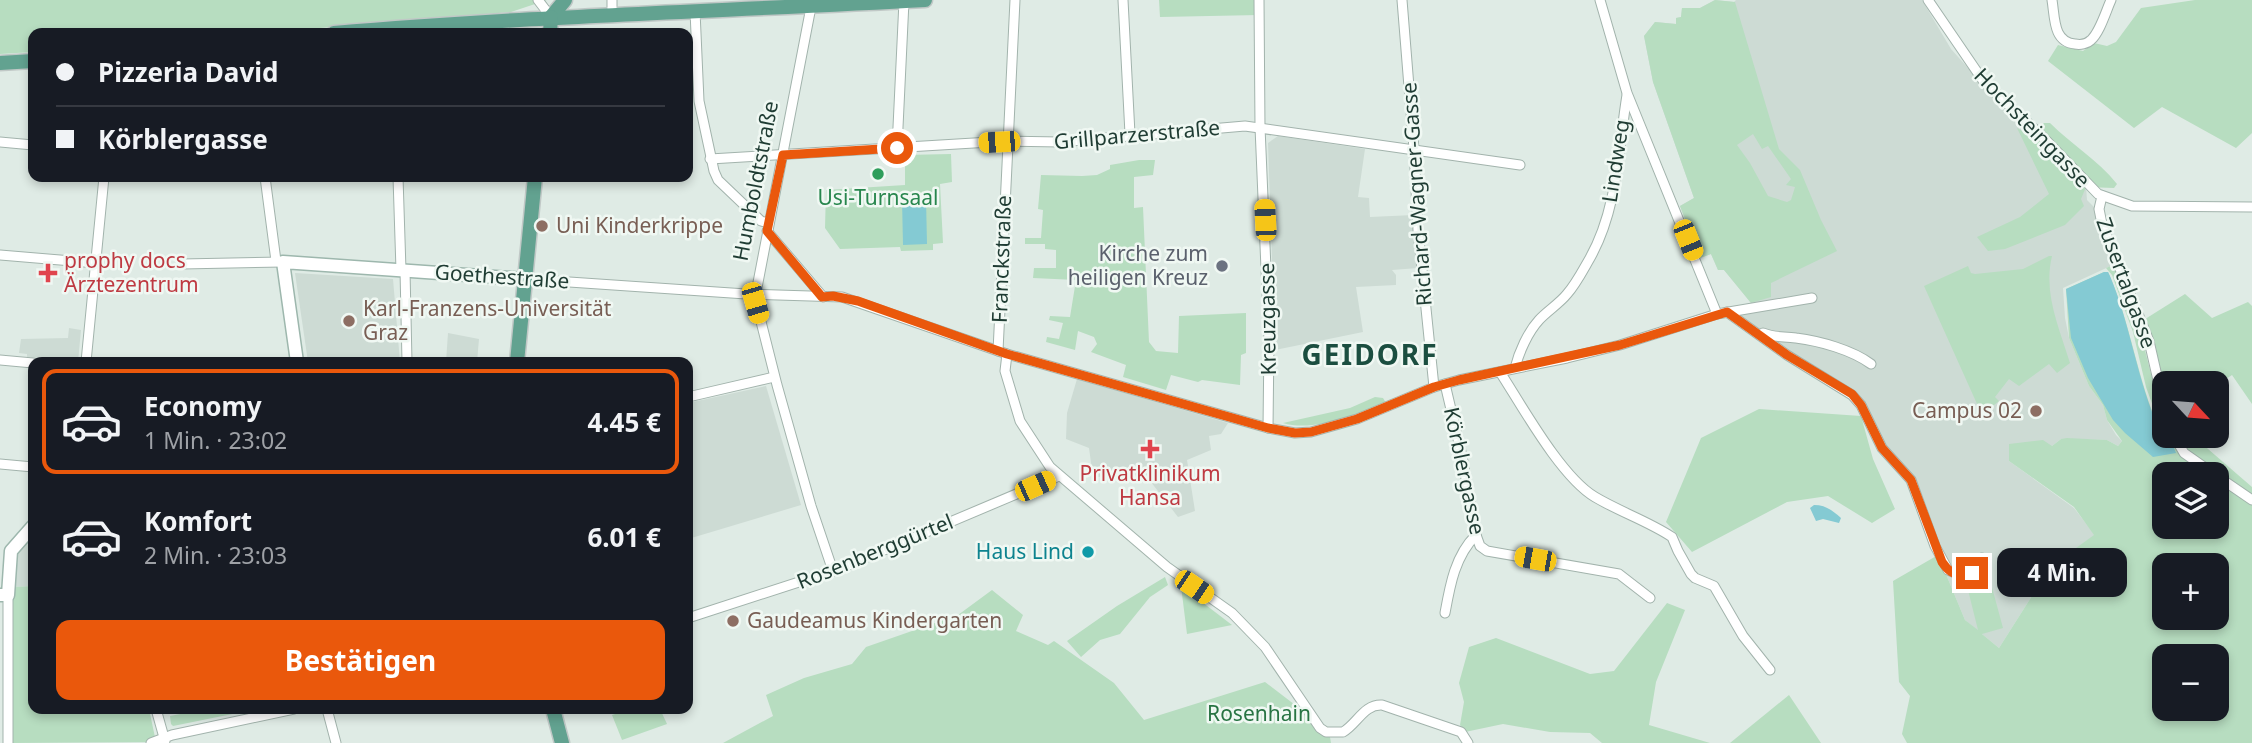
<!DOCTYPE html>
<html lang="de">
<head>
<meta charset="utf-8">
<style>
  body { margin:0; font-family:"Noto Sans",sans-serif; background:#242831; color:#f1f3f6; height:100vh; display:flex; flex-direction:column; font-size:26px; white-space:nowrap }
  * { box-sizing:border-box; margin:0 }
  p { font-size:23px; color:#9ea1a6 }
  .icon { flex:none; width:38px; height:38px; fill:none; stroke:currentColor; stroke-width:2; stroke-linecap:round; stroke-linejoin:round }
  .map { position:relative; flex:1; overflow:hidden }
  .details { position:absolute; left:28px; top:357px; width:665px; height:357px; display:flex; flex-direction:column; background:#171b24; border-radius:14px; box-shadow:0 4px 10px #0003 }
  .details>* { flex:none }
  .top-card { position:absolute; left:28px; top:28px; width:665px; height:154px; border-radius:14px; box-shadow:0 4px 10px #0003; display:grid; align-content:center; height:154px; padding:0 28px; background:#171b24 }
  .needle { width:46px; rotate:116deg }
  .buttons { position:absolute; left:2152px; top:371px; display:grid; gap:14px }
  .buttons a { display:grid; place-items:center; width:77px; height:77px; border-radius:14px; background:#171b24; box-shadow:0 4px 10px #0003; font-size:35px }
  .end { position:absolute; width:32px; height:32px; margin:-16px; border:9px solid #ea580c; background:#fff; box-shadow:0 0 0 4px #fff }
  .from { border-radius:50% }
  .bubble { position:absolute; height:49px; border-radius:14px; background:#171b24; box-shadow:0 4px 10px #0003; font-size:23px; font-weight:700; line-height:49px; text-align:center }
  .car { position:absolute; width:21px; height:42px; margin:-21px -10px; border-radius:9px; box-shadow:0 0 5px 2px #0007; background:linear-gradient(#f5c518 24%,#345 0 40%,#f5c518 0 76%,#345 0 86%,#f5c518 0) }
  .top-card b { display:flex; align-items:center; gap:24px; height:66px; font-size:26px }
  .top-card b+b { border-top:2px solid #363941 }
  .top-card i { width:18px; height:18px; background:#f1f3f6 }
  ul { padding:12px 0 0; list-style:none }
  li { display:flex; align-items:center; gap:21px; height:105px; margin:0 14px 10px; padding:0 14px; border:4px solid transparent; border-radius:14px }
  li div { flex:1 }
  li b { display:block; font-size:26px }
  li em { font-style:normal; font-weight:700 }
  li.current { border-color:#ea580c }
  li>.icon { width:63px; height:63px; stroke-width:1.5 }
  .button { display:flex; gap:14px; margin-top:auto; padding:14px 28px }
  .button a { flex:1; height:80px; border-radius:14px; background:#ea580c; color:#fff; font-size:28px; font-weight:700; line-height:80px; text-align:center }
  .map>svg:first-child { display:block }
  .built { fill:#cddbd4 }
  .green { fill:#b7ddc0; fill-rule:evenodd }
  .water { fill:#84cad3 }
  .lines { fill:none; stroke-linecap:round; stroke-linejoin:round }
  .street-casing { stroke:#a2b3ac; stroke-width:11 }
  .secondary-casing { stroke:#9db7ad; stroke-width:15 }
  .primary-casing { stroke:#c0c8c6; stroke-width:17 }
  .street { stroke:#fff; stroke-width:9 }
  .secondary { stroke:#fff; stroke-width:12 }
  .primary { stroke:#62a290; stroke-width:14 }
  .route { stroke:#ea580c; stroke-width:9 }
  .leisure-dot { fill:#2e9e5b; stroke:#f0f8f3; stroke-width:2.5 }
  .education-dot { fill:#8d6e63; stroke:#f0f8f3; stroke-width:2.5 }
  .worship-dot { fill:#6b7280; stroke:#f0f8f3; stroke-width:2.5 }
  .health-dot { fill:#e0444e; stroke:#f0f8f3; stroke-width:2.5 }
  .culture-dot { fill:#0f9aa8; stroke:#f0f8f3; stroke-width:2.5 }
  .labels { text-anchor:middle; stroke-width:5; stroke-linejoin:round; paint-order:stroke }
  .street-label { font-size:21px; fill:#1f3c33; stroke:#f0f8f3 }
  .leisure-label { font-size:21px; fill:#27864d; stroke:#f0f8f3 }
  .education-label { font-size:21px; fill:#785e54; stroke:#f0f8f3; text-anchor:start }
  .worship-label { font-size:21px; fill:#5b616d; stroke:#f0f8f3; text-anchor:end }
  .health-label { font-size:21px; fill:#be3a42; stroke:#f0f8f3; text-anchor:start }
  .culture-label { font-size:21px; fill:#0d838f; stroke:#f0f8f3; text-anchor:end }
  .park-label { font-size:21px; fill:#287443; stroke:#f0f8f3 }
  .district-label { font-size:28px; font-weight:bold; letter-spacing:2px; fill:#1b4e40; stroke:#f0f8f3 }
</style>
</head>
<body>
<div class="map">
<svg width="2252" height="743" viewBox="0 0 2252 743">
  <rect width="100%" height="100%" fill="#dfebe5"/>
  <g class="built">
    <path d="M1715,0L1734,2L1736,0H1922L1951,49L1993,96L2086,186L2087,200L2096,209L2115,264L2063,288L2065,318L2069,338L2089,386L2103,405L2107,420L2116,435L2122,441L2118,446L2107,440L2061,439L2052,446L2009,461L2074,508L2095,535L2051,566L1999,648L1965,620L1938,555L1911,480L1882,448L1861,405L1727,312L1741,309L1751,303L1724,270H1718L1711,254L1700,258L1680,206L1694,198L1653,82L1644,36L1655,22L1676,24V18L1681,17L1682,8H1700Z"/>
    <path d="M1278,136L1365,149L1358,197L1369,198L1370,217L1414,215L1418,268L1392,270L1396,275V285L1356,287L1363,332L1275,350L1268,143Z"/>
    <path d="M295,273L393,279L400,362H308Z"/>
    <path d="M69,328L81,330L78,362L27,357V354L19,353L21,339L68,338Z"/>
    <path d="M448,333L479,339L477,362H446Z"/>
    <path d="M1077,379L1228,423L1221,434L1209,436L1211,450L1187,460L1195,511L1178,517L1144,473L1132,476L1093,477L1089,448L1066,439L1067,413Z"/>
    <path d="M766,386L801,505L688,539V403Z"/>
    <path d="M33,533V586L14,587L17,553Z"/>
  </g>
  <g class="green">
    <path d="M0,0H547L511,12L261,33H33V52L0,54Z"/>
    <path d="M1159,0H1259V15L1160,17Z"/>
    <path d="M1715,0L1735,2L1779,149L1800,170L1821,220L1837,251L1771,283V297L1751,303L1724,270H1718L1711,254L1700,258L1680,206L1694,198L1653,82L1644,36L1655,22L1676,24V18L1681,17L1682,8H1700ZM1753,134L1762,149L1768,146L1791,179L1786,185L1795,187L1791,200L1787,202L1768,196L1750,163L1737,145Z"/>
    <path d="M2195,0H2252V133L2236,148L2162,107L2134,128L2048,61L2058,45L2083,51L2094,43L2107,46L2116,42L2141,8Z"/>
    <path d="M2044,123H2050C2071,144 2098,160 2117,184L2114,188L2086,187L2081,199L2084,206L2065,225L2005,249L1988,251L1977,237L2020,217L2049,194L2017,128L2028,134H2034Z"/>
    <path d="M951,154L952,182L940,184L943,243L933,244V250L901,251L900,247L840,249L825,228L826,190L905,185V155Z"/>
    <path d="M1139,160H1155L1153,175L1134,177V208L1143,207L1149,342L1156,351L1178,353L1179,316L1246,313V353L1241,355L1240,385L1202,380L1198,382L1171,375L1166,390L1123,377L1126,365L1091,352L1097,344L1094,337L1078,331L1075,350L1046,342L1047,337L1059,339L1063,323L1049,320L1050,316L1070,317L1076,280L1033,278L1034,268H1056V250L1045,249V244H1025V238H1041L1043,210L1038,209L1041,175L1082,176L1097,175L1110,169V165Z"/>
    <path d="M2049,256H2052C2043,293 2059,327 2070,363L2057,373L2049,364L2019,386L2009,379L1995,397L1999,401L1982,415L1924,286L1968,266L1971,273L1975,274L2023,269Z"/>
    <path d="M2115,264L2138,323L2163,421L2159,423L2146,387L2133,332L2112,275L2106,268Z"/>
    <path d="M2104,272H2108C2131,323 2137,380 2160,430L2165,432V436H2169L2172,444L2176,441L2174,436H2193L2252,487V743H1907L1902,734L1910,696L1899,682L1893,581L1938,555L1965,620L1978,630L1967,586L1990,580L2003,628L1982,634L1999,648L2051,566L2094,535L2074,507L2009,461V444L2043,440L2052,446L2061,439L2067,438L2107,440L2118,446L2122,441L2107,420L2103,405L2089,386L2069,338L2066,289ZM2165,474H2217V527H2165ZM2165,565H2217V618H2165ZM2165,656H2217V709H2165Z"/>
    <path d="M2185,294L2212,318L2248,302L2252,306V404L2232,375L2217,385L2165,383V411L2142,321Z"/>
    <path d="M1375,397L1383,398L1386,403C1358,415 1313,432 1283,423L1350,408Z"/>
    <path d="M1759,409L1861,416L1873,459L1895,509L1872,523L1828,496L1787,502L1692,552L1666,522L1701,438Z"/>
    <path d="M1165,577L1168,585L1150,597L1120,634L1100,640L1081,657L1067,641L1117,606Z"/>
    <path d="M33,586V709H149L156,742L13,743L10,654L11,609L14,587Z"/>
    <path d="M1181,586L1232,625L1187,634Z"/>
    <path d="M992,590L1023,615L1016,631L1048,645L1054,641L1114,683L1144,720L1265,682L1329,731L1331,743H723L773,716L766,695L804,678L852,664L866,647L958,615Z"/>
    <path d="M1667,603L1685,610L1656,682L1649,725L1710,743H1602L1590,733L1550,732L1503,724L1465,732L1460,725L1464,702L1459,683L1469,647L1496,638L1590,674L1614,671Z"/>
    <path d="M1789,695L1821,743H1730Z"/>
    <path d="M206,709H257L173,726L171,724L170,716Z"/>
    <path d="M631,709H660L667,724L622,740L612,715Z"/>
  </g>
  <g class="water">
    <path d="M902,199H926L927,244L903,245Z"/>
    <path d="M2104,272H2108L2110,276C2131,326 2137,381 2160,431L2165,432V436H2169L2176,453L2153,457L2125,433L2113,420L2088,378L2071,338L2066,289Z"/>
    <path d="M1814,505C1826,505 1833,511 1841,518L1839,523L1823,519L1816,521L1810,508Z"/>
  </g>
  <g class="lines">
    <g class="street-casing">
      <g id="street">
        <path d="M538,0L551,17"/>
        <path d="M612,0V15"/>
        <path d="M1123,0L1130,134"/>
        <path d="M1259,0L1260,127L1269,340L1268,428"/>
        <path d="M1402,0L1414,149L1418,230L1434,387"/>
        <path d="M1600,0L1627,93L1717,314"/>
        <path d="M1928,0L1984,82L2041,135L2098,194L2132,206L2252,207"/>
        <path d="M2052,0C2055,18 2053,42 2075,44C2080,45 2087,44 2091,40C2100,32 2106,11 2111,0"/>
        <path d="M806,4L811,7L755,298L777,385L811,506L833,571"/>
        <path d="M695,11L699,101L714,171L718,180L761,221L769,223"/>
        <path d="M0,142L33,145"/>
        <path d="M897,148L904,1"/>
        <path d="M710,159L1007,141L1060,142L1245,126L1520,165"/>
        <path d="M265,177L276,261"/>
        <path d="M398,177L401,270"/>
        <path d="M2102,196L2099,209L2102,224L2149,341L2165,411"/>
        <path d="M767,231L823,297"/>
        <path d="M0,255L96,263"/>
        <path d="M182,264L283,262"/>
        <path d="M405,270L407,362"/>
        <path d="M525,279L746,294L842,297L1007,354L1268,428L1295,433L1311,432L1357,419L1434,387L1459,380L1567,358L1620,345L1717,314L1812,298"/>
        <path d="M1727,312L1787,355L1852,395L1861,405L1882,448L1911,480L1935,546L1948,570L1964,577L1972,573L1982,558"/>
        <path d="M1763,333C1775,338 1784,336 1796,338C1820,341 1852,350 1871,364"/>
        <path d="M998,351L1015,0"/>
        <path d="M1007,354L1005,371L1020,421L1050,467L1167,567L1232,613L1265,647L1320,728L1326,732H1343C1357,724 1364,704 1382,705L1461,732L1468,743"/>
        <path d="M0,360L33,363"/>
        <path d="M86,362L104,177"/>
        <path d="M1515,368C1519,352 1528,332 1539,320C1547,311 1559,304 1567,294C1576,284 1583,270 1590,258C1618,208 1618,150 1627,95"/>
        <path d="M1500,372C1522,406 1561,477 1595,497C1620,512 1648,521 1672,537L1678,551L1691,574L1695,578L1714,586L1743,636L1770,670"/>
        <path d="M1445,384L1462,456L1476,535L1480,546L1487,551L1619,574L1650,598"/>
        <path d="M688,397L774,377"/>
        <path d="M2174,436L2184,453L2214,474"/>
        <path d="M0,464L33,467"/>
        <path d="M2217,476L2252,500"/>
        <path d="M1445,613C1450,585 1455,556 1476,535"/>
        <path d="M688,618L839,569L1059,476"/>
        <path d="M156,709L165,741"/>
        <path d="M327,709L336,743"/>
        <path d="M8,743V595"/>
        <path d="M151,743L172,735L294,709"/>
      </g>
    </g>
    <g class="secondary-casing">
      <g id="secondary">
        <path d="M297,362L283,262L525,279"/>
        <path d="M0,595H8L11,551L33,526"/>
      </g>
    </g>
    <g class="primary-casing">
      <g id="primary">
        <path d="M551,17L565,0"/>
        <path d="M334,33C530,16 728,11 925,0"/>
        <path d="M550,33L551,17"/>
        <path d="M0,63L33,61"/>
        <path d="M517,362L535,177"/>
        <path d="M553,709L562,743"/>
      </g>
    </g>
    <use href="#street" class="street"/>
    <use href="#secondary" class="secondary"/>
    <use href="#primary" class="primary"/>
  </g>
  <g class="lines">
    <path class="route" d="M897,148L783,155L767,231L822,297L833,296L858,301L1007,354L1268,428L1295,433L1311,432L1357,419L1434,387L1459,380L1620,345L1727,312L1787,355L1852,394L1861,405L1882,448L1911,480L1942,562C1948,571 1953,574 1964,577L1972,573"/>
  </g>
  <circle class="leisure-dot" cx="878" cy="174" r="7"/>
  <g class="education-dot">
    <circle cx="542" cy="226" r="7"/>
    <circle cx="349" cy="321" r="7"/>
    <circle cx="2036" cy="411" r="7"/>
    <circle cx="733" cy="621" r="7"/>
  </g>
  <circle class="worship-dot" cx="1222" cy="266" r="7"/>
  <g class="health-dot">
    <path d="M44.5 262.5h7v7h7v7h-7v7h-7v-7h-7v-7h7z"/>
    <path d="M1146.5 438.5h7v7h7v7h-7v7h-7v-7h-7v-7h7z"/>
  </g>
  <circle class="culture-dot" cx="1088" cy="552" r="7"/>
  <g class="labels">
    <g class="street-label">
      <text transform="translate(2032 128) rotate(46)" y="7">Hochsteingasse</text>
      <text transform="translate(1137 135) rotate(-5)" y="7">Grillparzerstraße</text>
      <text transform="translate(1616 161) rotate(-81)" y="7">Lindweg</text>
      <text transform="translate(756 181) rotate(-79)" y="7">Humboldtstraße</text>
      <text transform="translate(1417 194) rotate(-94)" y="7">Richard-Wagner-Gasse</text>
      <text transform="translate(1002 259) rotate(-88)" y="7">Franckstraße</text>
      <text transform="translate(502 277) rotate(4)" y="7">Goethestraße</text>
      <text transform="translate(2126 283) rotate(70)" y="7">Zusertalgasse</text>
      <text transform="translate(1268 319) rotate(-91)" y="7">Kreuzgasse</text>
      <text transform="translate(1464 471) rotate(78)" y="7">Körblergasse</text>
      <text transform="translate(875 552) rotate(-22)" y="7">Rosenberggürtel</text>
    </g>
    <g class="leisure-label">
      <text x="878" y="205">Usi-Turnsaal</text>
    </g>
    <g class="education-label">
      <text x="556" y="233">Uni Kinderkrippe</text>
      <text x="363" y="316">Karl-Franzens-Universität<tspan x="363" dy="24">Graz</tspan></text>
      <text x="2022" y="418" text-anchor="end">Campus 02</text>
      <text x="747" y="628">Gaudeamus Kindergarten</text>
    </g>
    <g class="worship-label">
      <text x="1208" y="261">Kirche zum<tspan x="1208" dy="24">heiligen Kreuz</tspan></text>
    </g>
    <g class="health-label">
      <text x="64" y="268">prophy docs<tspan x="64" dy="24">Ärztezentrum</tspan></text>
      <text x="1150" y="481" text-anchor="middle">Privatklinikum<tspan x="1150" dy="24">Hansa</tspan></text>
    </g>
    <g class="culture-label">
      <text x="1074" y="559">Haus Lind</text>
    </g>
    <g class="park-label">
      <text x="1259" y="721">Rosenhain</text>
    </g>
    <g class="district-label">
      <text x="1370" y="365">GEIDORF</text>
    </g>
  </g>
</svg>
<div class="buttons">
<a><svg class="needle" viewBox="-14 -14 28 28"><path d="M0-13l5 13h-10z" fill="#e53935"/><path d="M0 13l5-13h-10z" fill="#9ea1a6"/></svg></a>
<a><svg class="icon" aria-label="layers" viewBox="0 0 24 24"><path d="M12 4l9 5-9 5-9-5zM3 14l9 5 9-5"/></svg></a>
<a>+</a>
<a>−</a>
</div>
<i class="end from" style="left:897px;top:148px"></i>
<i class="end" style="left:1972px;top:573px"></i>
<div class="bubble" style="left:1997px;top:548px;width:130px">4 Min.</div>
<i class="car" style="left:999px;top:142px;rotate:267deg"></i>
<i class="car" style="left:1265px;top:220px;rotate:357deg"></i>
<i class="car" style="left:1688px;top:240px;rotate:158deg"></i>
<i class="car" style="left:755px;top:303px;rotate:164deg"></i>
<i class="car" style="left:1035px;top:486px;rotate:66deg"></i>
<i class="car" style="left:1535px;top:559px;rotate:280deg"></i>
<i class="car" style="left:1194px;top:587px;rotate:124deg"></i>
<div class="top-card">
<b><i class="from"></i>Pizzeria David</b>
<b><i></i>Körblergasse</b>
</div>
<section class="details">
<ul>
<li class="current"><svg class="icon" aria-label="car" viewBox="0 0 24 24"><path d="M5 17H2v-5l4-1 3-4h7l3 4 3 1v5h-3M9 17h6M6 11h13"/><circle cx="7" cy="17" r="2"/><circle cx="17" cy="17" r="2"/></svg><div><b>Economy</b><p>1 Min. · 23:02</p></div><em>4.45 €</em></li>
<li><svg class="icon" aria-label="car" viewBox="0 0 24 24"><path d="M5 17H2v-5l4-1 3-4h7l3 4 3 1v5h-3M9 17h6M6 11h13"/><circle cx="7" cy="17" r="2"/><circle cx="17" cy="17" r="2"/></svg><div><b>Komfort</b><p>2 Min. · 23:03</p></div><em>6.01 €</em></li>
</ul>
<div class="button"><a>Bestätigen</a></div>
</section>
</div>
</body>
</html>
